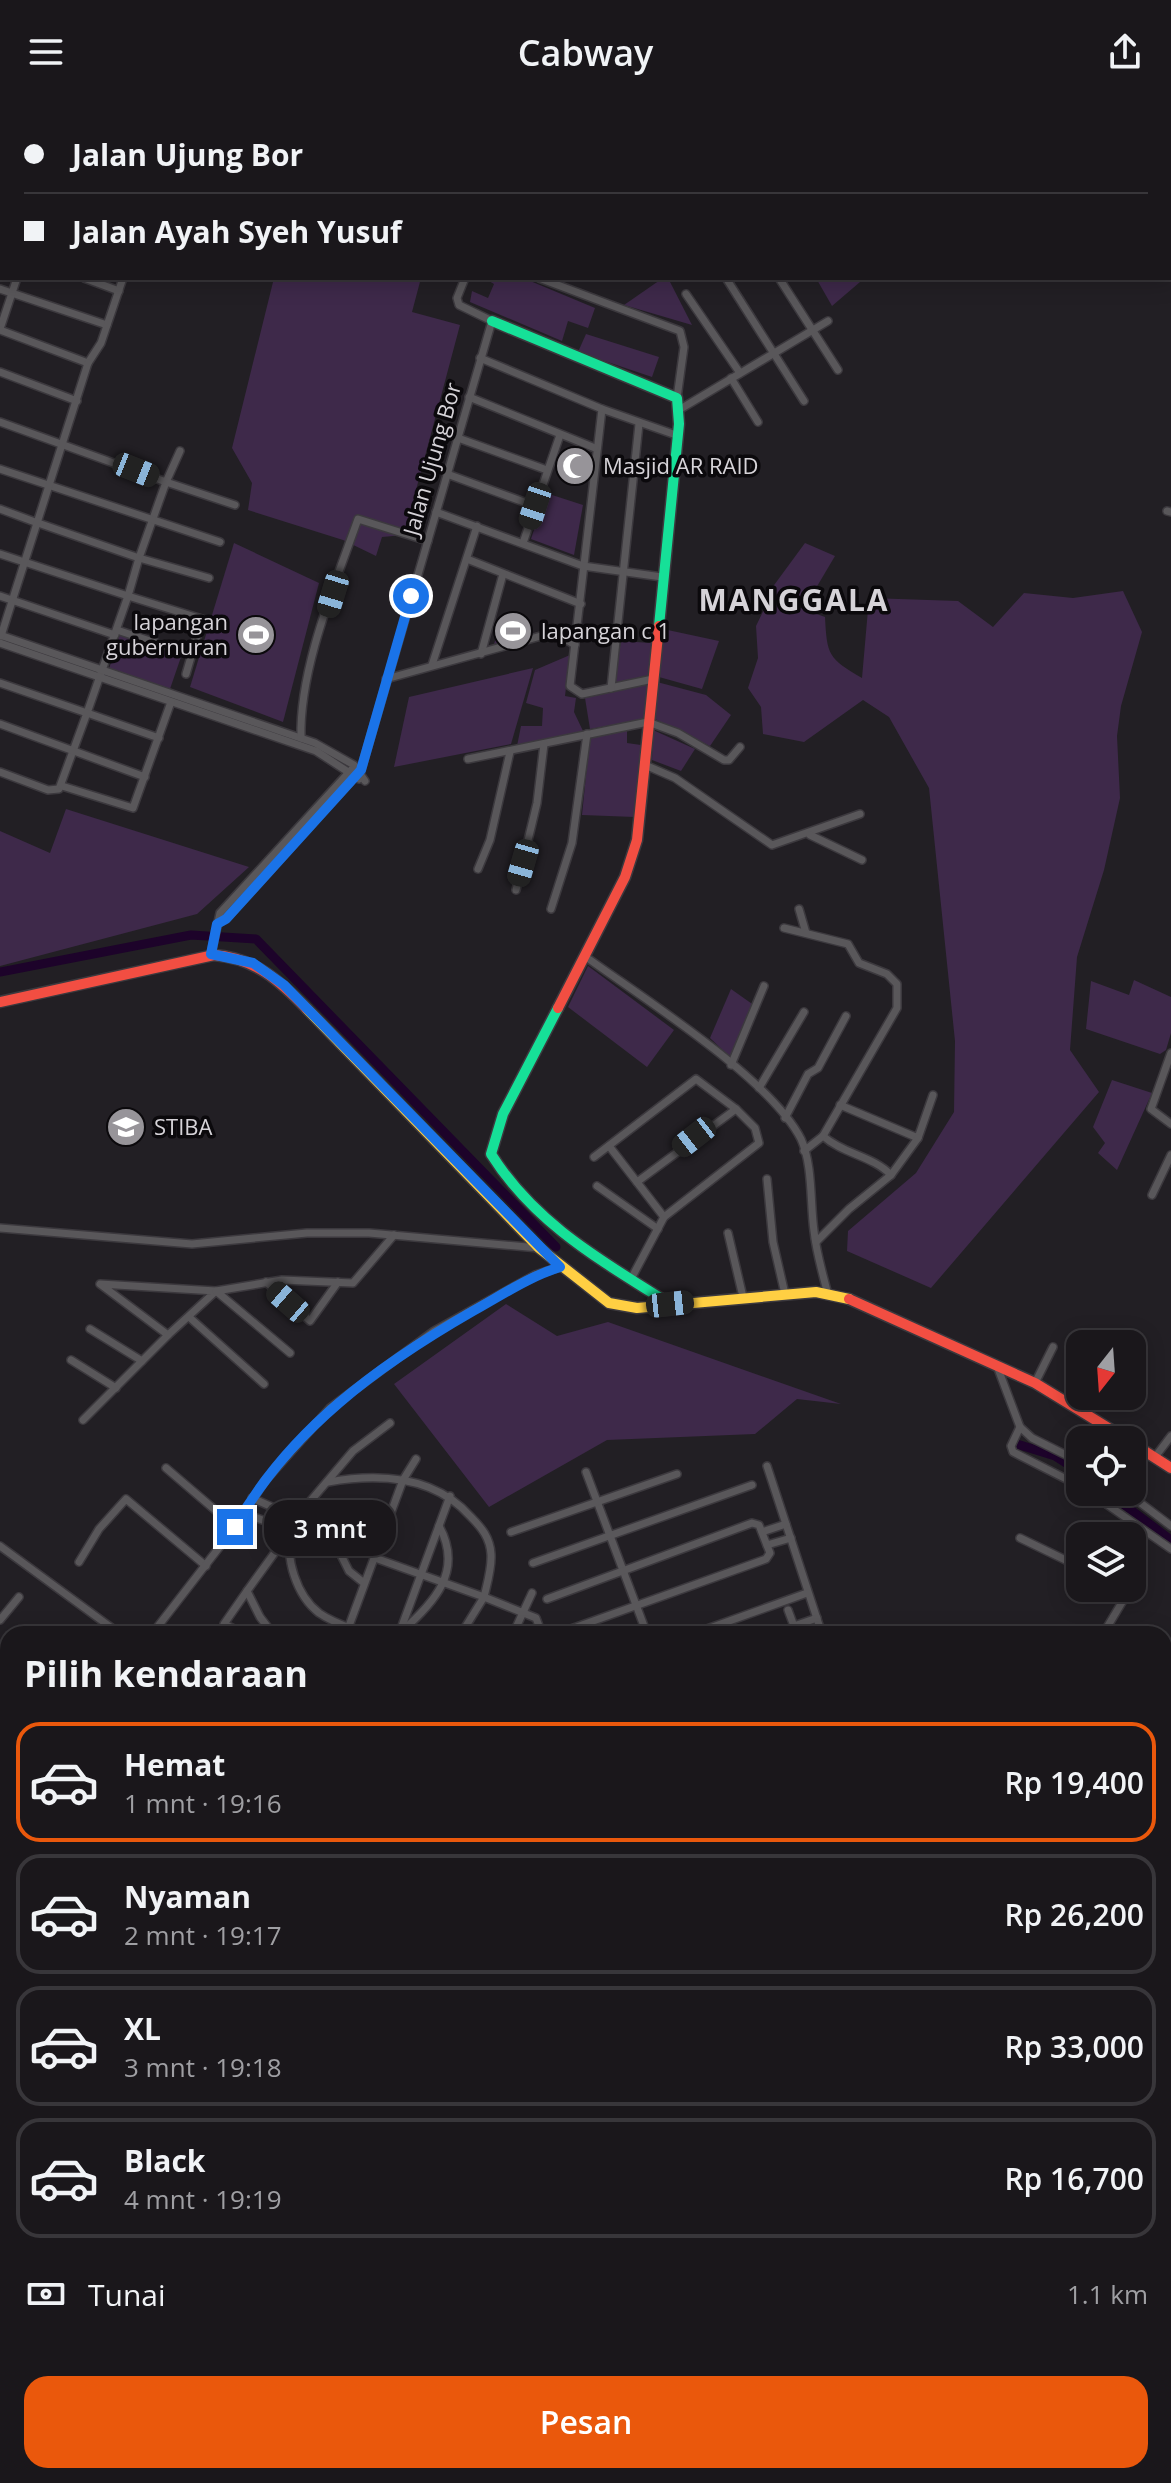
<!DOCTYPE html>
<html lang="id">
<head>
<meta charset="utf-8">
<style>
  body { margin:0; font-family:"Open Sans",sans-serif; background:#232024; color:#f1f3f6; height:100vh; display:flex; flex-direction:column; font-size:30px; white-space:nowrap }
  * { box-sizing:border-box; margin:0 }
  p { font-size:26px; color:#9f9fa3 }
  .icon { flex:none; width:44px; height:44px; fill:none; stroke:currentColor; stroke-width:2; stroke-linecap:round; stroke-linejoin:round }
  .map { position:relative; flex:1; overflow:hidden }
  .details { position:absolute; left:0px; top:1522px; width:1172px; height:858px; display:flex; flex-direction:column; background:#1a171b; border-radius:24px 24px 0 0; box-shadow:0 4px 20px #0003,0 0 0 2px #38363a }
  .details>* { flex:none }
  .guide { position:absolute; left:0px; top:0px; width:1172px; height:176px; box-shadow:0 4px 20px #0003,0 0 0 2px #38363a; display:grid; align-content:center; height:176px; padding:0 24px; background:#1a171b }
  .needle { width:52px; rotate:197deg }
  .buttons { position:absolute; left:1066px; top:1226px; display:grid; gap:16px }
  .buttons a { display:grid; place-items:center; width:80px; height:80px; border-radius:16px; background:#1a171b; box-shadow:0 4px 20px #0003,0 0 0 2px #38363a; font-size:40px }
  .end { position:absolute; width:36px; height:36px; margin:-18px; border:10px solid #1a73e8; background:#fff; box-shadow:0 0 0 4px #fff }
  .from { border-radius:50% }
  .bubble { position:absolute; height:56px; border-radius:24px; background:#1a171b; box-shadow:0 4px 20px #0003,0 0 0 2px #38363a; font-size:26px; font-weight:600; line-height:56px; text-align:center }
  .car { position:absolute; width:24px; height:48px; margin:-24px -12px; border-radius:10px; box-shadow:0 0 6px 2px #0007; background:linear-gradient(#222 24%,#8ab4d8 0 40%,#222 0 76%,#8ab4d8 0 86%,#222 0) }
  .guide b { display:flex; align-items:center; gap:28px; height:76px; font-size:30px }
  .guide b+b { border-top:2px solid #38363a }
  .guide i { width:20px; height:20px; background:#f1f3f6 }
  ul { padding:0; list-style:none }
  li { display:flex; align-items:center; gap:24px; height:120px; margin:0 16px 12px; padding:0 8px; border:4px solid #38363a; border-radius:24px }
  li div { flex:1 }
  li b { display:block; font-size:30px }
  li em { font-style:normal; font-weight:600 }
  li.current { border-color:#ea580c }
  li>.icon { width:72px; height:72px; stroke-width:1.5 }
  h2 { padding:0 24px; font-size:36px; line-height:96px }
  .pay { display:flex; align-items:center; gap:20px; height:88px; padding:0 24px; font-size:30px }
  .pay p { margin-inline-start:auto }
  .cta { display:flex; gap:16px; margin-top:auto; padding:16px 24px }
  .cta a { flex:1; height:92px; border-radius:24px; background:#ea580c; color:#fff; font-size:32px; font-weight:600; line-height:92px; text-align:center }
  header { display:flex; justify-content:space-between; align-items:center; height:104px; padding:0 24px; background:#1a171b; font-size:36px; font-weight:600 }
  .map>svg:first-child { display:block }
  .green { fill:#3e294a }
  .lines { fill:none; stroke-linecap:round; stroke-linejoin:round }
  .canal { stroke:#1d032a; stroke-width:9 }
  .street-casing { stroke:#3c393e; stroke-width:10 }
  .fast-casing { stroke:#3c393e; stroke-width:13 }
  .slow-casing { stroke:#3c393e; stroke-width:13 }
  .jam-casing { stroke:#3c393e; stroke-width:13 }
  .street { stroke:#59575a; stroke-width:7 }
  .fast { stroke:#16e098; stroke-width:10 }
  .slow { stroke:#ffcf43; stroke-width:10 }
  .jam { stroke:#f24e42; stroke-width:10 }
  .route { stroke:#1a73e8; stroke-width:10 }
  .labels { text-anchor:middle; stroke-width:7; stroke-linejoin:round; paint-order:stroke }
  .street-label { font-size:22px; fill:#d6d3d8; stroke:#0b090c }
  .poi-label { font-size:22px; fill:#d6d3d8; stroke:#0b090c; text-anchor:start }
  .district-label { font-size:30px; font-weight:bold; letter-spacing:2px; fill:#d6d3d8; stroke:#0b090c }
</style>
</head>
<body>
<header><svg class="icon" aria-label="menu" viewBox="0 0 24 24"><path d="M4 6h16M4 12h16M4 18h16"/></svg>Cabway<svg class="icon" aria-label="share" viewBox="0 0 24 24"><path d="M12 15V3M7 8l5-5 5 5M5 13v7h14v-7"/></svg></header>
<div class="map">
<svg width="1171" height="2379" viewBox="0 0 1171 2379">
  <rect width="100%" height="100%" fill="#221f24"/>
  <g class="green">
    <path d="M274,174H421L412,208L460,221L404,431L382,433L376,452L343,436L248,406L252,379L232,344Z"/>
    <path d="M484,174H523L595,204L588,224L568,217L562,237L470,198L472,187L488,194L494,180Z"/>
    <path d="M663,174H668L692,221L624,201Z"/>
    <path d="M816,174H857L860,178L832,202Z"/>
    <path d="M586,230L659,253L652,273L578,248Z"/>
    <path d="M546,389L583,401L574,451L531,435Z"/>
    <path d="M234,439L319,479L283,618L190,583Z"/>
    <path d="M805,439L835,452L806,501L769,488Z"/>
    <path d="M1123,487L1142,528L1121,602L1117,632L1120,694L1104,766L1077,853L1070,946L1099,988L931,1184L847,1147L848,1127L916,1069L954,1008L955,937L929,684L889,613L863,596L804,638L763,630L761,603L748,584L758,554L756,522L770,493L825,513C827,551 828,554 862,574L869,494L958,497L993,523L1024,489L1073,494Z"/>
    <path d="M503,513L528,523V530L494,540Z"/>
    <path d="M663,525L719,537L702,585L659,573Z"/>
    <path d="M120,530L182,550L170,585L109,565Z"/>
    <path d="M621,537L651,539L649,571L614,580Z"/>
    <path d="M570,551L565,592L576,594L574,608L583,627L517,642L521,622H542L543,604L526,599L535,566Z"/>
    <path d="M533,564L511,640L394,663L409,593Z"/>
    <path d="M657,578L706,591L731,611L710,642L655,615Z"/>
    <path d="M649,580L645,615L590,625L585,594Z"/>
    <path d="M627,625V639L641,641L635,713L582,711L590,632Z"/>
    <path d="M653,626L695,645L681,667L652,656Z"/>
    <path d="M66,705L249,763L197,810L0,862V727L50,749Z"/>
    <path d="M588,862L674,926L647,963L568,903Z"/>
    <path d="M1134,876L1171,893V929L1166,946L1160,950L1086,925L1091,877L1129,891Z"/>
    <path d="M731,885L755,902L730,953L710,934Z"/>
    <path d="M1112,976L1152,989L1117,1066L1098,1049L1105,1039L1093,1023Z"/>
    <path d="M506,1200L557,1232L608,1218L841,1300L797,1295L755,1330L607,1336L489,1403L394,1280Z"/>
    <path d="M8,1834V1952L6,1953L0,1949V1844Z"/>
    <path d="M1164,2290L1171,2298V2379H974L970,2372H1164Z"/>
  </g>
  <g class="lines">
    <g class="canal">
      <path d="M0,868L191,831L256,835L556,1143"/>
      <path d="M1017,1340L1055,1352L1080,1368"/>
      <path d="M1107,1388L1171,1436"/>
    </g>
    <g class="street-casing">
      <g id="street">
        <path d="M72,0L77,2"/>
        <path d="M185,0L188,2"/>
        <path d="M416,0L423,2"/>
        <path d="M559,0L567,2"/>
        <path d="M218,2V0"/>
        <path d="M251,2V0"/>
        <path d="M288,2L289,0"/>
        <path d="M326,2L327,0"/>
        <path d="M434,2L435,0"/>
        <path d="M487,2L488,0"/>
        <path d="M602,2L603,0"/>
        <path d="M638,2L639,0"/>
        <path d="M0,15H2"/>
        <path d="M0,61L2,62"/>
        <path d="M0,102L2,103"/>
        <path d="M0,141L2,142"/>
        <path d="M84,174L119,187"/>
        <path d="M539,174L680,227L684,243L677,294"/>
        <path d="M726,174L804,297"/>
        <path d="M779,174L838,266"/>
        <path d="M0,185L107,221"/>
        <path d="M686,190L740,269"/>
        <path d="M0,225L17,174"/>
        <path d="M0,226L88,259L101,239L123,174"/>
        <path d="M480,254L602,305L570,582L582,590L653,575"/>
        <path d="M0,268L77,297"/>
        <path d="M731,274L758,318"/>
        <path d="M469,293L595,344"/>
        <path d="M602,305L676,331"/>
        <path d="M677,307L828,217"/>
        <path d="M0,318L166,378L139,454L209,474"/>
        <path d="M458,334L547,366"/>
        <path d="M180,347L166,378L235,401"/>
        <path d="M0,365L220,438"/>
        <path d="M447,370L535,402"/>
        <path d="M0,405L35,418"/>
        <path d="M1167,407L1171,408"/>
        <path d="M436,408L583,462L662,473"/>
        <path d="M38,419L139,454L128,492L202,515L186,570"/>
        <path d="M523,439L560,331"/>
        <path d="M0,450L128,492L87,609L159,634"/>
        <path d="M467,455L581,500"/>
        <path d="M0,492L115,531"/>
        <path d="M117,526L192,551"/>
        <path d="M0,531L315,639L354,661L365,677"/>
        <path d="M1,532L88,259"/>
        <path d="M0,539L316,647L359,675"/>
        <path d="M481,550L503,470"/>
        <path d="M432,561L477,422"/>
        <path d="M386,575L548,530L562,533L575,541"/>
        <path d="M0,579L87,609L59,685L48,686L0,668"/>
        <path d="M611,584L639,320"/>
        <path d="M0,620L145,673"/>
        <path d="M301,634C299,565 335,480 358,415L428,437"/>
        <path d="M468,655L648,618L678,629L724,656H729L740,643"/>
        <path d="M645,661L675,674L772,741L860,710"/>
        <path d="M62,682L133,704L171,598"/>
        <path d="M810,731L862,756"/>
        <path d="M478,765L490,736L510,648"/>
        <path d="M516,786L537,699L544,640"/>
        <path d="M551,805L572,739L587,630"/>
        <path d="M799,805L806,829"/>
        <path d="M217,820L226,815L361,666L492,217L459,201L457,194L465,174"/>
        <path d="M784,824L848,840L859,859L887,870L897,880V904L823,1032C843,1050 873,1052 891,1071"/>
        <path d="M211,850L220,809L351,666"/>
        <path d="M586,853C644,895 770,974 801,1035C813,1061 810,1099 814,1127C816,1147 822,1167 827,1187"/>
        <path d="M1171,949L1151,1005L1171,1020"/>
        <path d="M731,961L764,882"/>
        <path d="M759,984L804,908"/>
        <path d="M840,1001L918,1034L933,991"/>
        <path d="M785,1014L808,970L818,964L846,912"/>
        <path d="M609,1042L664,1113"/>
        <path d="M804,1047L823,1032"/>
        <path d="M594,1053L696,975L736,1005L637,1078"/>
        <path d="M767,1075L773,1138L785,1190"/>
        <path d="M597,1082L658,1125"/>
        <path d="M1152,1091L1171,1051"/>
        <path d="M0,1124L192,1140L307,1129H369L539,1144"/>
        <path d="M728,1129L743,1193"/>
        <path d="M816,1138L849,1105L891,1071L918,1034"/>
        <path d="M631,1175L664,1113L759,1039L755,1024L736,1005"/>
        <path d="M266,1178L310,1217L338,1178"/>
        <path d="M100,1180L216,1187L168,1231Z"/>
        <path d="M189,1213L264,1280"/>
        <path d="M90,1225L142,1257"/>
        <path d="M290,1249L216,1187L282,1176L353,1179L394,1131"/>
        <path d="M71,1256L116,1284"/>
        <path d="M997,1262L1020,1323L1032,1334L1080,1358"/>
        <path d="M1035,1279L1053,1243"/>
        <path d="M83,1316L168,1231"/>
        <path d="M1020,1323L1011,1342L1013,1348L1080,1382"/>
        <path d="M1155,1353L1171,1332"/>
        <path d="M767,1362L822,1530"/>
        <path d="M166,1364L235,1423"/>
        <path d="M586,1368L647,1530"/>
        <path d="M328,1378C379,1369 435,1372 471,1413C482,1424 490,1434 491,1450C492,1464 487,1480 484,1493L536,1514L542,1530"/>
        <path d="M1089,1388L1171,1445"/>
        <path d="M1126,1388L1171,1422"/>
        <path d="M252,1394L339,1433C355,1434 368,1422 386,1423"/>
        <path d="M243,1409L337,1443L349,1467L364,1479"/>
        <path d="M296,1414L353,1347L390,1319"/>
        <path d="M292,1427C284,1454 297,1492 319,1509C333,1519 351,1524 366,1530"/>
        <path d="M511,1428L677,1370"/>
        <path d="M762,1428L786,1420"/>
        <path d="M1020,1434L1080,1463"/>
        <path d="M767,1441L791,1434"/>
        <path d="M0,1442L120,1530"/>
        <path d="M375,1454L484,1493L461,1530"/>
        <path d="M79,1458L99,1425L126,1395L206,1462"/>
        <path d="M533,1459L752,1381"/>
        <path d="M547,1495L752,1419L759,1421L770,1449L766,1455L557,1530"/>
        <path d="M788,1506L797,1530"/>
        <path d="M0,1516L19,1493"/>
        <path d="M794,1522L817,1514"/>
        <path d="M401,1528C434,1499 464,1467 439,1422"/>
        <path d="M152,1530L235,1423L264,1378L330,1304L434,1227L535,1171L560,1163"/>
        <path d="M244,1530L224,1520L247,1487"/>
        <path d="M273,1530L260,1513L247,1487L289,1429"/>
        <path d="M346,1530L403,1376L416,1355"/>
        <path d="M399,1530L450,1392"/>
        <path d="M513,1530L532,1489"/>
        <path d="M693,1530L807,1489"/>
        <path d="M1103,1530L1124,1495L1114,1484"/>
        <path d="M1171,1549L1164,1559L1171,1566"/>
        <path d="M0,1574L8,1581"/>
        <path d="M1164,1621L1171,1625"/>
        <path d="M1164,1647L1171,1636"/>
        <path d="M0,1653L8,1658"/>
        <path d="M1164,1709L1171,1714"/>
        <path d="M1164,1745L1171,1741"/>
        <path d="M0,1786L8,1785"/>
        <path d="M0,1840L8,1827"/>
        <path d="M1164,1900L1171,1910"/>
        <path d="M1164,1956L1171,1950"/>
        <path d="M0,1960L8,1966"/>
        <path d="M1164,2012L1171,2005"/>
        <path d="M0,2073L8,2080"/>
        <path d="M1164,2111L1171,2104"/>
        <path d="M0,2123L8,2114"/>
        <path d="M0,2136L8,2143"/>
        <path d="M0,2365L17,2379"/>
        <path d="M940,2372L947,2379"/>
        <path d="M196,2379L200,2372"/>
        <path d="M839,2379L853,2372"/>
        <path d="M931,2379L934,2377"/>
      </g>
    </g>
    <g class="fast-casing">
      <g id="fast">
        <path d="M492,217L677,294L679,320L659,522"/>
        <path d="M558,904L503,1010L491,1050C535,1120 602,1157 670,1200"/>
      </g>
    </g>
    <g class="slow-casing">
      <path id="slow" d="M307,905L539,1144L609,1199L637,1204L816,1188L849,1195"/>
    </g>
    <g class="jam-casing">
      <g id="jam">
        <path d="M0,898L214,851C255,854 280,877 307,905"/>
        <path d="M558,904L625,773L637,736L659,522"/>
        <path d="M849,1195L1035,1279L1128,1336"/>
        <path d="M1132,1339L1171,1364"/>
      </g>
    </g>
    <use href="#street" class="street"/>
    <use href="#fast" class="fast"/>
    <use href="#slow" class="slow"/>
    <use href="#jam" class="jam"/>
  </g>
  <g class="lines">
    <path class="route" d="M235,1423C289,1326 379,1261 473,1207C502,1191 528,1173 560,1163L284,881L253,859L211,850L217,820L226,815L361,666L411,492"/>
  </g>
  <defs>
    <g id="mosque-disc" transform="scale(2)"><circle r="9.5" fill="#979499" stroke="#0b090c"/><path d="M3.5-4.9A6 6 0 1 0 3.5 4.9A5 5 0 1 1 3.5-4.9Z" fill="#fff"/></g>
    <g id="stadium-disc" transform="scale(2)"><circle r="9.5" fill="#979499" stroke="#0b090c"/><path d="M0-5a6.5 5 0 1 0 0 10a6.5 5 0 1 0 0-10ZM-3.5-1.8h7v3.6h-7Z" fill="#fff"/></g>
    <g id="university-disc" transform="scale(2)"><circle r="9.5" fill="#979499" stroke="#0b090c"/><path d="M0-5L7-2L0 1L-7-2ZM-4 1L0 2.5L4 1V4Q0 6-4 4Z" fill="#fff"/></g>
  </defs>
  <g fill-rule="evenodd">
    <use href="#mosque-disc" x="575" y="362"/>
    <use href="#stadium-disc" x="513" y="527"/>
    <use href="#stadium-disc" x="256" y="531"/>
    <use href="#university-disc" x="126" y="1023"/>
  </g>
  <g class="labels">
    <g class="street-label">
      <text transform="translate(432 355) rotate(-74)" y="8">Jalan Ujung Bor</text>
    </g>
    <g class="poi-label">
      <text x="603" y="370">Masjid AR RAID</text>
      <text x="228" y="526" text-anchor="end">lapangan<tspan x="228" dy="25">gubernuran</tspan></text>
      <text x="541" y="535">lapangan c 1</text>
      <text x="154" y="1031">STIBA</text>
    </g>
    <g class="district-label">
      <text x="794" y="507">MANGGALA</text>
    </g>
  </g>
</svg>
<div class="buttons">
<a><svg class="needle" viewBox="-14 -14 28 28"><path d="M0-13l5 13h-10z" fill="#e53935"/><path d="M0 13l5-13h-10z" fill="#9f9fa3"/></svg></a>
<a><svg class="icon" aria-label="locate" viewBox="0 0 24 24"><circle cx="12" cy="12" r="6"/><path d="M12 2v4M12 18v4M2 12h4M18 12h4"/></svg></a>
<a><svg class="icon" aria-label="layers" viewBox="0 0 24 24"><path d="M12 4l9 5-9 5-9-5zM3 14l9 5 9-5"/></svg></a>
</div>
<i class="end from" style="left:411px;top:492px"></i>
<i class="end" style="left:235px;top:1423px"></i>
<div class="bubble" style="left:264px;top:1396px;width:132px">3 mnt</div>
<i class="car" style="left:136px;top:366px;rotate:112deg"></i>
<i class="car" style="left:535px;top:402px;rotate:198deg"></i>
<i class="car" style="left:333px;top:490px;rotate:197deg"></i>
<i class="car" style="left:523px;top:759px;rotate:196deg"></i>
<i class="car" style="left:694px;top:1033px;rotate:232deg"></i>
<i class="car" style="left:288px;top:1198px;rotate:311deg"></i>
<i class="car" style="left:670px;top:1200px;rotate:84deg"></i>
<div class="guide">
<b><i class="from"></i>Jalan Ujung Bor</b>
<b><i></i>Jalan Ayah Syeh Yusuf</b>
</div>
<section class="details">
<h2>Pilih kendaraan</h2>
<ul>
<li class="current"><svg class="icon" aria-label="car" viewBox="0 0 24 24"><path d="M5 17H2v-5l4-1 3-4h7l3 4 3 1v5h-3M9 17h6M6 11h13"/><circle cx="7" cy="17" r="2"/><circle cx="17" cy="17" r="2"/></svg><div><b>Hemat</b><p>1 mnt · 19:16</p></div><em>Rp 19,400</em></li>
<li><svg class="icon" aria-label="car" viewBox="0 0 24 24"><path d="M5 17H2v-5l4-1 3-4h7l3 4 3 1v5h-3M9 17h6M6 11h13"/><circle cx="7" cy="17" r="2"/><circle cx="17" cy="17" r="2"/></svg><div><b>Nyaman</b><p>2 mnt · 19:17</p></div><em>Rp 26,200</em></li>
<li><svg class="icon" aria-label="car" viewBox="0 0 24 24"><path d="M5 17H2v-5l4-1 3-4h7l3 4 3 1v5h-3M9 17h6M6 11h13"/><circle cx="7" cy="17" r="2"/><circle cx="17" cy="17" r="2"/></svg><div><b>XL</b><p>3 mnt · 19:18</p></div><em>Rp 33,000</em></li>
<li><svg class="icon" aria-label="car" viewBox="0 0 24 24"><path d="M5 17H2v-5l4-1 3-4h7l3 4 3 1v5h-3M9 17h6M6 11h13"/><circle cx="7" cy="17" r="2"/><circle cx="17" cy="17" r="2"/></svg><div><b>Black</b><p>4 mnt · 19:19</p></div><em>Rp 16,700</em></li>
</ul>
<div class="pay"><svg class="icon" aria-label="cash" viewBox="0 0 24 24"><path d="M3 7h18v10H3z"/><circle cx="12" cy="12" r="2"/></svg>Tunai<p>1.1 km</p></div>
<div class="cta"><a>Pesan</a></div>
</section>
</div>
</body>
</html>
